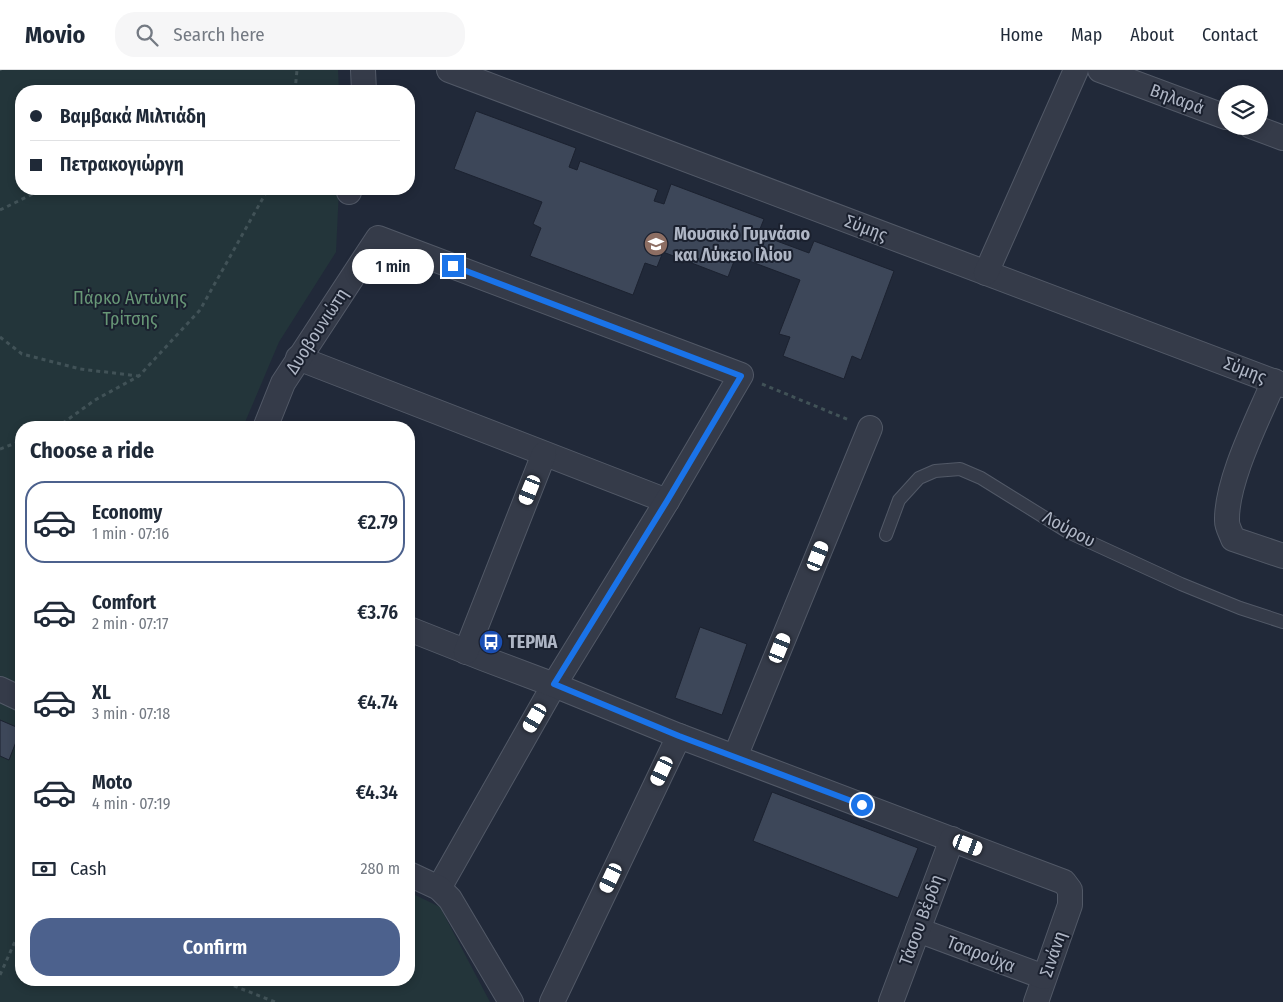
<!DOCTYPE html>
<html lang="en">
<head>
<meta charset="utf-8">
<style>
  body { margin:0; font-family:"Fira Sans Condensed",sans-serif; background:#f6f6f7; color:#1f2937; height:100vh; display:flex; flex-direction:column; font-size:19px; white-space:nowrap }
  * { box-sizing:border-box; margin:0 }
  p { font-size:16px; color:#747a83 }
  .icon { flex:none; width:28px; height:28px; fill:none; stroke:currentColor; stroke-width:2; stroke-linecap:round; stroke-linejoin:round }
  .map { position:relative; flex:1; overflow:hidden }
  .details { position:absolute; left:15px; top:351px; width:400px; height:565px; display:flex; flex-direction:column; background:#fff; border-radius:20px; box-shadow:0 2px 8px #0003 }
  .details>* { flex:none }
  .hud { position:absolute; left:15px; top:15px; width:400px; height:110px; border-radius:20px; box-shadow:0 2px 8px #0003; display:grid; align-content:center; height:110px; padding:0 15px; background:#fff }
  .fabs { position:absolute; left:1218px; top:15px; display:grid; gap:10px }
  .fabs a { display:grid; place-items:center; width:50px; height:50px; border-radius:50%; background:#fff; box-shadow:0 2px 8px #0003; font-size:25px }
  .end { position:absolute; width:22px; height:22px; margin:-11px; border:6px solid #1a73e8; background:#fff; box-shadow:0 0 0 2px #fff }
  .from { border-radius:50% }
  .bubble { position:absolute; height:35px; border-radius:18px; background:#fff; box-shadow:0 2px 8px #0003; font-size:16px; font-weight:600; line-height:35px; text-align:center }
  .car { position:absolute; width:15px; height:30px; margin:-15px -8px; border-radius:6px; box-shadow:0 0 4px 1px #0007; background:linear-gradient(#fff 24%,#345 0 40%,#fff 0 76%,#345 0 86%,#fff 0) }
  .hud b { display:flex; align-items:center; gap:18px; height:48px; font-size:19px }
  .hud b+b { border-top:1px solid #e0e1e3 }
  .hud i { width:12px; height:12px; background:#1f2937 }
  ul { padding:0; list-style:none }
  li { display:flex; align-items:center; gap:15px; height:82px; margin:0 10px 8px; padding:0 5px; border:2px solid transparent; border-radius:20px }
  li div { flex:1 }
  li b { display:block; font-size:19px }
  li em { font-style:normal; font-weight:600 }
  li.active { border-color:#4c618d }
  li>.icon { width:45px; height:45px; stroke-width:1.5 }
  h2 { padding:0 15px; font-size:22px; line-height:60px }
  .pay { display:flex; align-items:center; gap:12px; height:55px; padding:0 15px; font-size:19px }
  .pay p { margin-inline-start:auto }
  .cta { display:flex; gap:10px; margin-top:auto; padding:10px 15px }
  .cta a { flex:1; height:58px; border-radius:20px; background:#4c618d; color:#fff; font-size:20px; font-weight:600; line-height:58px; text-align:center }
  header { display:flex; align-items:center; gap:30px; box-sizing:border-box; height:70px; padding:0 25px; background:#fff; border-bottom:1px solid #e0e1e3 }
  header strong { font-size:24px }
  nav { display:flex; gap:28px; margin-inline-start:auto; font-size:18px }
  .search { width:350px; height:45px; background:#f6f6f7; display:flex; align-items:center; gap:12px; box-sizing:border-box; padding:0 18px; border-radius:20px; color:#747a83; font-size:19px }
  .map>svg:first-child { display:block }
  .green { fill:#23353a }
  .building { fill:#3d4759; stroke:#1c2230 }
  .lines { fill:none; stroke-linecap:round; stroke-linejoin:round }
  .service-casing { stroke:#525967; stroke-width:14 }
  .minor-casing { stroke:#525967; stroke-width:26 }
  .path { stroke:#415257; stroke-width:3; stroke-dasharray:4 4; stroke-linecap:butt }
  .service { stroke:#353b49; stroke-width:12 }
  .minor { stroke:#353b49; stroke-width:24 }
  .route { stroke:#1a73e8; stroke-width:6 }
  .labels { text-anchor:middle; stroke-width:4; stroke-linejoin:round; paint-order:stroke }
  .street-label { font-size:18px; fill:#afb6c5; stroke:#1a202e }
  .poi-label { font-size:18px; font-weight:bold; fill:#afb6c5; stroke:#1a202e; text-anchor:start }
  .park-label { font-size:18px; fill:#679676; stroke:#1a202e }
</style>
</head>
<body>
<header>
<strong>Movio</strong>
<div class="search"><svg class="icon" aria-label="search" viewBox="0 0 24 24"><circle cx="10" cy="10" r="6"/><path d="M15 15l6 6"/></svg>Search here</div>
<nav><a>Home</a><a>Map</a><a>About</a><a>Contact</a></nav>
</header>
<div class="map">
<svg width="1283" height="932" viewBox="0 0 1283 932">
  <rect width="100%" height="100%" fill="#212939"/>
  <path class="green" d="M0,0H338L339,21H21V119H339L336,182L279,272L243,357L21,358V910H409V822L440,837L490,932H0Z"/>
  <g class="building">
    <path d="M476,41L576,78L569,97L577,100L580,91L658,120L654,131L664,134L671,114L764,149L758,164L809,183L814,171L894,201L861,290L852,286L844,309L783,286L790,267L779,264L800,210L736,186L728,207L663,182L657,197L645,193L633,225L530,186L541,158L533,154L542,132L454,99Z"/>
    <path d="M700,557L747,574L722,645L675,628Z"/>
    <path d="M0,650L21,659L9,690L0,686Z"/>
    <path d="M772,722L918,778L898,828L753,771Z"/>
  </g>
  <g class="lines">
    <g class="service-casing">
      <path id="service" d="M886,465L899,430L919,408L935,401L960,399L981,408L1068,462L1181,514L1240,538L1283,552"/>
    </g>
    <g class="minor-casing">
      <g id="minor">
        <path d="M363,0L364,21"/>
        <path d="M449,0L1283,315"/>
        <path d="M1100,0L1226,47"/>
        <path d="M1251,56L1283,68"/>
        <path d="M349,122V119"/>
        <path d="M986,203L1076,0"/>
        <path d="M298,288L667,431"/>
        <path d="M1274,311C1258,349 1226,411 1227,451C1227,457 1231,463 1233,469L1283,486"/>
        <path d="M265,358L283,313L378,168L741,305L667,431L554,615L439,818"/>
        <path d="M409,559L485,589L554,615L679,666L1064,812L1070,820V835L1036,932"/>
        <path d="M466,582L544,384"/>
        <path d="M0,619L21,629"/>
        <path d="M735,687L870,358"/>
        <path d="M409,804L439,818L450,829L511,932"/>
        <path d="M918,860L1044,907"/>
        <path d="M552,932L679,666"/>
        <path d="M891,932L952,769"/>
      </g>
    </g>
    <g class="path">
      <path d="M0,1V0"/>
      <path d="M295,21L297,0"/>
      <path d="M0,140L43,119"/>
      <path d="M0,267L22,284L80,299L139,306"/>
      <path d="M762,314L849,350"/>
      <path d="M56,358L95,330L139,306L200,240L268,119"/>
      <path d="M0,379L21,371"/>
      <path d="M0,905L21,858"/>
      <path d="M219,910L275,932"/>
    </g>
    <use href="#service" class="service"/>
    <use href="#minor" class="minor"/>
  </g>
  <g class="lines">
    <path class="route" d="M453,196L741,306L667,431L554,614L679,666L862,735"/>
  </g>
  <defs>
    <g id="school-disc" transform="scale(1.25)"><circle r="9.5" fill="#8d6e63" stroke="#1a202e"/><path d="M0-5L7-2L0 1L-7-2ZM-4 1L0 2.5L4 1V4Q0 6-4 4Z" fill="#fff"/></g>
    <g id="bus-disc" transform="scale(1.25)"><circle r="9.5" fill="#1a4fb4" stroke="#1a202e"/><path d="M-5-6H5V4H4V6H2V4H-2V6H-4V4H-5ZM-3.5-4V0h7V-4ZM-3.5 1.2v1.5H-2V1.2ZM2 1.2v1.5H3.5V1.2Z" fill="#fff"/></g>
  </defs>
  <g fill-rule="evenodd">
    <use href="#school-disc" x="656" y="174"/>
    <use href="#bus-disc" x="491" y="572"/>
  </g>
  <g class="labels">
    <g class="street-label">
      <text transform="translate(1177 29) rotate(20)" y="6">Βηλαρά</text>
      <text transform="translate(866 158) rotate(21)" y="6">Σύμης</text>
      <text transform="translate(317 261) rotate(-57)" y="6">Δυοβουνιώτη</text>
      <text transform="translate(1245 300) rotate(21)" y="6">Σύμης</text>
      <text transform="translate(1069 459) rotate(28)" y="6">Λούρου</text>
      <text transform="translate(921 850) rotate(-70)" y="6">Τάσου Βέρδη</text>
      <text transform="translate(981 884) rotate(21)" y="6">Τσαρούχα</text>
      <text transform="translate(1053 884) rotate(-71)" y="6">Σινάνη</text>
    </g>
    <g class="poi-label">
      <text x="674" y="170">Μουσικό Γυμνάσιο<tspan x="674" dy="21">και Λύκειο Ιλίου</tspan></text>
      <text x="508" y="578">ΤΕΡΜΑ</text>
    </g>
    <g class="park-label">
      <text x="130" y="234">Πάρκο Αντώνης<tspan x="130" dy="21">Τρίτσης</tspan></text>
    </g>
  </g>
</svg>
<div class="fabs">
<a><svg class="icon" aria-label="layers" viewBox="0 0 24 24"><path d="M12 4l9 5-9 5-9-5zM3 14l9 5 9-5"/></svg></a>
</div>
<i class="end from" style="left:862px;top:735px"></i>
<i class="end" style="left:453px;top:196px"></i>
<div class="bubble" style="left:352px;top:179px;width:82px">1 min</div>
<i class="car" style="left:530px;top:420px;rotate:202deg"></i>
<i class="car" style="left:818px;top:486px;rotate:22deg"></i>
<i class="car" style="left:780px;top:578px;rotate:22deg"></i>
<i class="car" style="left:535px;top:648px;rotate:210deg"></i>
<i class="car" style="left:662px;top:701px;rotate:205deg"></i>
<i class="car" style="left:968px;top:775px;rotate:111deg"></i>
<i class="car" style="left:611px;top:808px;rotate:205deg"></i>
<div class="hud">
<b><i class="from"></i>Βαμβακά Μιλτιάδη</b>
<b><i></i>Πετρακογιώργη</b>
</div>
<section class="details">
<h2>Choose a ride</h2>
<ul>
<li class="active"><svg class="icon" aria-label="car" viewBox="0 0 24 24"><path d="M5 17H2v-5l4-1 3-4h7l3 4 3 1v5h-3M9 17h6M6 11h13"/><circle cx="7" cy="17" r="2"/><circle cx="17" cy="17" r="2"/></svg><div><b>Economy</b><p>1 min · 07:16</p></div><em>€2.79</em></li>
<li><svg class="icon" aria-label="car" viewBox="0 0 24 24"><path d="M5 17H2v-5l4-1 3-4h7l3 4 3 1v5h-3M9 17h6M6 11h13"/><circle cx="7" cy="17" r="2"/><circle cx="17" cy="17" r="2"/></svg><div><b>Comfort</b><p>2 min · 07:17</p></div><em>€3.76</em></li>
<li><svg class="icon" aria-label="car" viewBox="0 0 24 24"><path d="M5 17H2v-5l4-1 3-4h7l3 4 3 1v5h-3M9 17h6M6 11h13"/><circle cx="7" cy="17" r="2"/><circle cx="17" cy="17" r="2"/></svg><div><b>XL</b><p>3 min · 07:18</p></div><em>€4.74</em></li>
<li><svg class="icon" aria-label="car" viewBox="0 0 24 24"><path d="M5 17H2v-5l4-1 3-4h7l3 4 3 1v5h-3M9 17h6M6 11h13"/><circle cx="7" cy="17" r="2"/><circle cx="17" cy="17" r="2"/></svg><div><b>Moto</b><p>4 min · 07:19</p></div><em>€4.34</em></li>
</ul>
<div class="pay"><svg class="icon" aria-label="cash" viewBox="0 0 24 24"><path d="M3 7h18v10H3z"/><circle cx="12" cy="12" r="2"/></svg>Cash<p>280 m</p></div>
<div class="cta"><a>Confirm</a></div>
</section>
</div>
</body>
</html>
